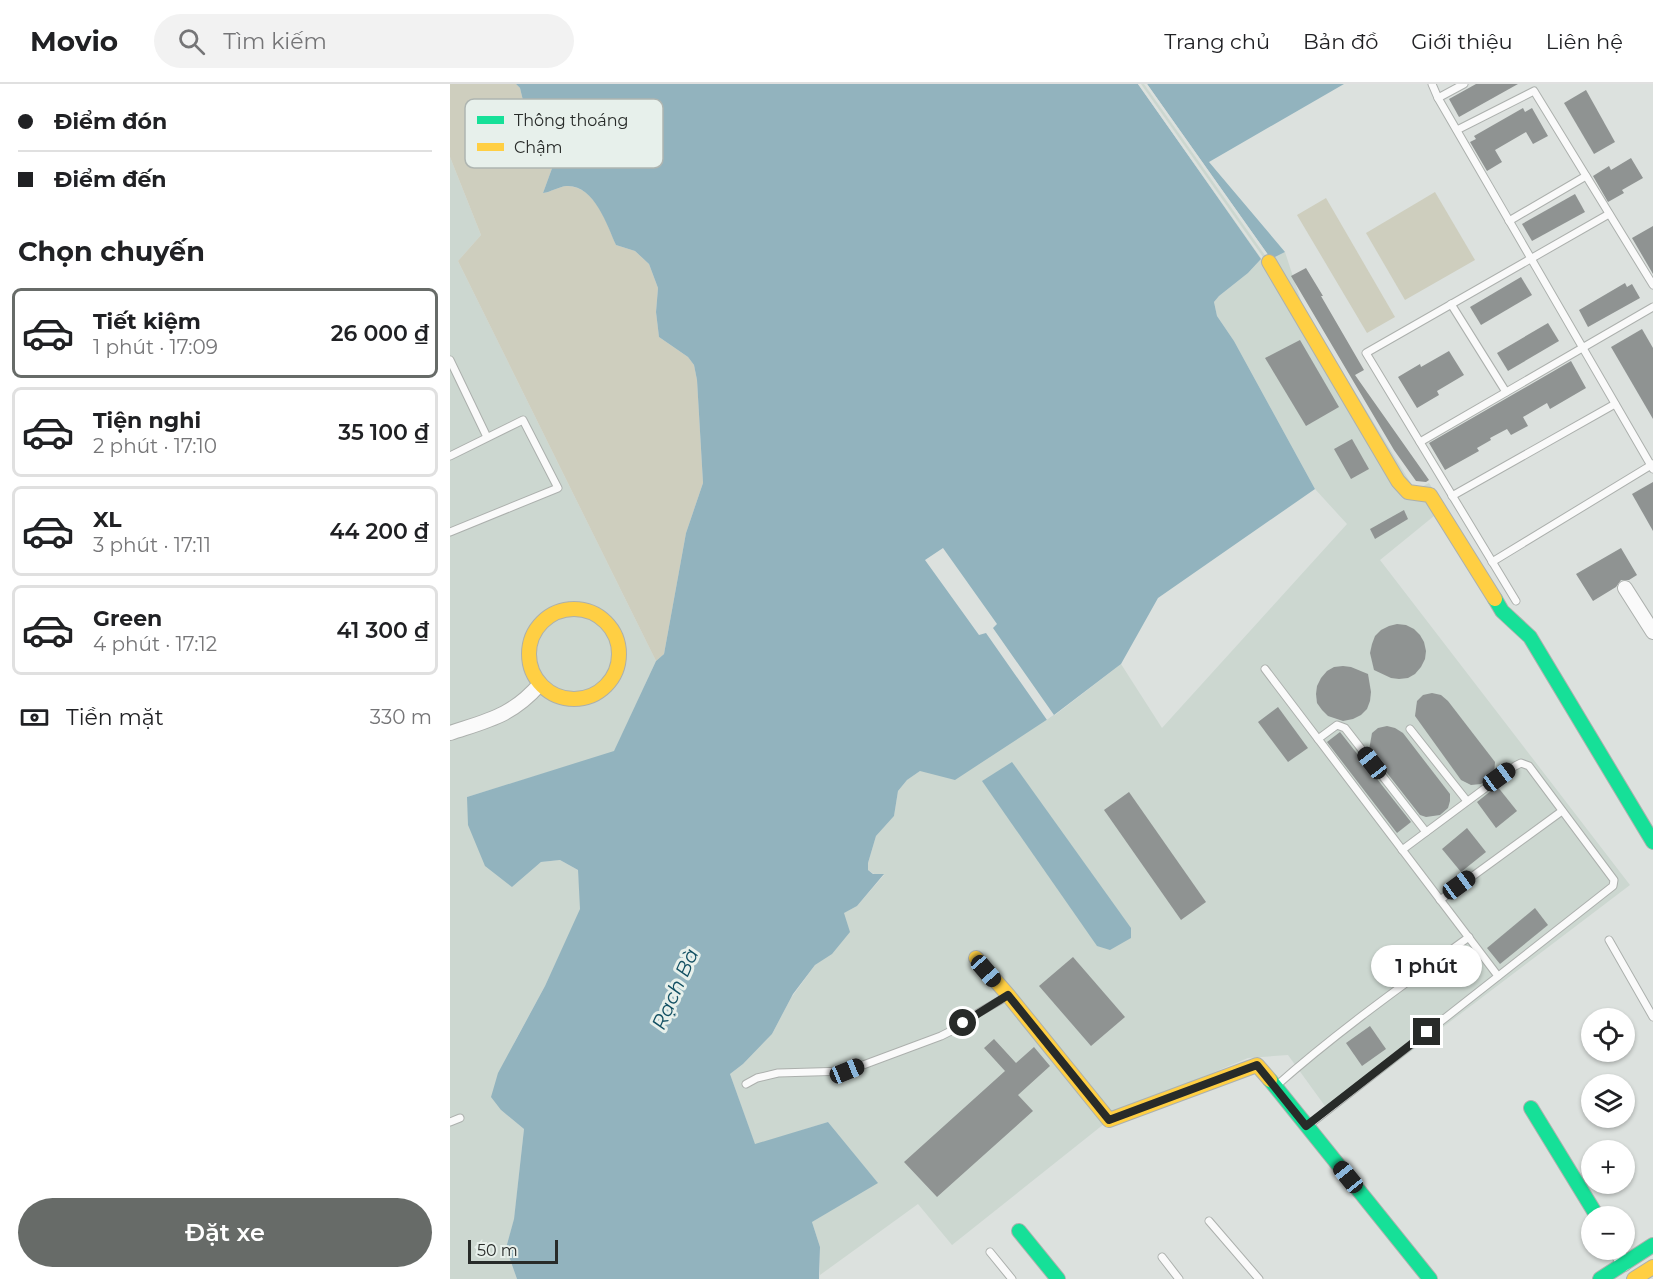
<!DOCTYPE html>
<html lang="vi">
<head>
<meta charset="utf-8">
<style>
  body { margin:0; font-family:Montserrat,sans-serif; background:#f2f2f2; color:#202124; height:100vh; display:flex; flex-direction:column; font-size:22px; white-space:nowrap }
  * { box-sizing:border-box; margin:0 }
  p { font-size:20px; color:#757577 }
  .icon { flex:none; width:33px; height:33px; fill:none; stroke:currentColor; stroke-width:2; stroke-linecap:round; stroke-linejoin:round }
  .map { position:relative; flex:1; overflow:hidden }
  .details { display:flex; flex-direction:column; background:#fff; width:450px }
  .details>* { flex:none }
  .hud { display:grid; align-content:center; height:132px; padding:0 18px; background:#fff }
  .controls { position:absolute; left:1131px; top:924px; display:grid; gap:12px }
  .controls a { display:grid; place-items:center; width:54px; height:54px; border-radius:50%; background:#fff; box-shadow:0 2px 4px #0004; font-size:30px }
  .scale { position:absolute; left:18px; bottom:15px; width:90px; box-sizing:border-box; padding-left:6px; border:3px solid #282b29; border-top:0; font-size:16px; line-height:21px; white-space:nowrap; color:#282b29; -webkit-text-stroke:4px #e7f0eb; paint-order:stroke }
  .end { position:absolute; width:27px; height:27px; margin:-14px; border:8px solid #282b29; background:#fff; box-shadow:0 0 0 3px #fff }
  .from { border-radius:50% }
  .bubble { position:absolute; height:42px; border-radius:21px; background:#fff; box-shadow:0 2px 4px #0004; font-size:20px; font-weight:600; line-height:42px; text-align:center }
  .car { position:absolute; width:18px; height:36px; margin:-18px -9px; border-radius:8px; box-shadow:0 0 4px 2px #0007; background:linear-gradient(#222 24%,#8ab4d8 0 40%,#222 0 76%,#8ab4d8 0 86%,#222 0) }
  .hud b { display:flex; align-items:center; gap:21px; height:57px; font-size:22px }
  .hud b+b { border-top:2px solid #e0e0e0 }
  .hud i { width:15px; height:15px; background:#202124 }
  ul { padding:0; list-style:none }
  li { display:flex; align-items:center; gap:18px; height:90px; margin:0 12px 9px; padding:0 6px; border:3px solid #e0e0e0; border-radius:9px }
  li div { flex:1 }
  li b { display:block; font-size:22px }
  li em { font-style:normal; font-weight:600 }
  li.selected { border-color:#676b68 }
  li>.icon { width:54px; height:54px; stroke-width:1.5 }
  h2 { padding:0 18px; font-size:27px; line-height:72px }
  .pay { display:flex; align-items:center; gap:15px; height:66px; padding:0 18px; font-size:22px }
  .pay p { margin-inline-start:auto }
  .action { display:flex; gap:12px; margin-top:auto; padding:12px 18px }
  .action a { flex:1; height:69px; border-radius:36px; background:#676b68; color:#fff; font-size:24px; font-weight:600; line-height:69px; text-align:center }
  header { display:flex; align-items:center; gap:36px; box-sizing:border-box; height:84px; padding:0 30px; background:#fff; border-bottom:2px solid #e0e0e0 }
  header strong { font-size:28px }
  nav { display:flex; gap:33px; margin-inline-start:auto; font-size:21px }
  .search { width:420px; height:54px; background:#f2f2f2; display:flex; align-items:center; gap:15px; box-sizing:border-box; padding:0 21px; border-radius:33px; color:#757577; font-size:22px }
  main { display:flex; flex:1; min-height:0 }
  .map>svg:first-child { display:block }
  .built { fill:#ccd7d0 }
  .green { fill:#cecebe }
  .water { fill:#92b3be }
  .pier { fill:#dce1de }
  .building { fill:#8f9392 }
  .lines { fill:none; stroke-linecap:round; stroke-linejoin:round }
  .lane-casing { stroke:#acb0ad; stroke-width:9 }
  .street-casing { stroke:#acb0ad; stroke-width:16 }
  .fast-casing { stroke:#acb0ad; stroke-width:16 }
  .slow-casing { stroke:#acb0ad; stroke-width:16 }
  .lane { stroke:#fafafa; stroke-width:7 }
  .street { stroke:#fafafa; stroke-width:14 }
  .fast { stroke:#16e098; stroke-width:14 }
  .slow { stroke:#ffcf43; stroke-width:14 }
  .route { stroke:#282b29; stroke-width:8 }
  .labels { text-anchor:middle; stroke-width:6; stroke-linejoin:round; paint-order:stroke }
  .water-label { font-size:20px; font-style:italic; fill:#114f62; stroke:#e7f0eb }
  .key { fill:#e7f0eb; stroke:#aeb5b1; stroke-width:1.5 }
  .key-label { font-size:16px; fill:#282b29 }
</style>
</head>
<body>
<header>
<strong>Movio</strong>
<div class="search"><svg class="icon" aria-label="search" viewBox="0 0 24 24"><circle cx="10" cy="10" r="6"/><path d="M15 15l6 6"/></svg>Tìm kiếm</div>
<nav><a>Trang chủ</a><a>Bản đồ</a><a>Giới thiệu</a><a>Liên hệ</a></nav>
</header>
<main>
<section class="details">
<div class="hud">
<b><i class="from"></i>Điểm đón</b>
<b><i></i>Điểm đến</b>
</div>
<h2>Chọn chuyến</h2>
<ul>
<li class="selected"><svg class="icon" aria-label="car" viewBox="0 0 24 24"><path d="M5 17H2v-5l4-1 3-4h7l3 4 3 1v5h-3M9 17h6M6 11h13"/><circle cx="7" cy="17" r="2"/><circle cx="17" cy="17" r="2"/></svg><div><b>Tiết kiệm</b><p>1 phút · 17:09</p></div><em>26 000 ₫</em></li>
<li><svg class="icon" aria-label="car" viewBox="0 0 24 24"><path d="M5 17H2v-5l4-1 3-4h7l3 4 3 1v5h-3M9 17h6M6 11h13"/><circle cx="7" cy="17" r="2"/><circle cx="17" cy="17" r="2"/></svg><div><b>Tiện nghi</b><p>2 phút · 17:10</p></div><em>35 100 ₫</em></li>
<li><svg class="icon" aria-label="car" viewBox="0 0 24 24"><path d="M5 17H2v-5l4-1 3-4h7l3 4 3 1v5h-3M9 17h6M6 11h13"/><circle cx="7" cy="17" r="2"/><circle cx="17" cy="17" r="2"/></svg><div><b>XL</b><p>3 phút · 17:11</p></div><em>44 200 ₫</em></li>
<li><svg class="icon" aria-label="car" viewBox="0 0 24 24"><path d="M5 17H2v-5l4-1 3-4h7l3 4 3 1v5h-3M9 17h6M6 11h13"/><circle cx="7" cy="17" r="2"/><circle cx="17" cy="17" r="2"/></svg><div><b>Green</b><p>4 phút · 17:12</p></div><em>41 300 ₫</em></li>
</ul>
<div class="pay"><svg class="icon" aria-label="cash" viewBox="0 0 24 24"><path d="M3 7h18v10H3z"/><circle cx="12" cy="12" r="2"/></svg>Tiền mặt<p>330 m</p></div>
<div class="action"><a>Đặt xe</a></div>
</section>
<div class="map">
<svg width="1203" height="1195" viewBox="0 0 1203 1195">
  <rect width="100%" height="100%" fill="#dce1de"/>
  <g class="built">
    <path d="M688,0H697L821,175L835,168L853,223L965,406L979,399L1060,527L984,432L930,476L1180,801L880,1029L838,971L798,974L669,1028L502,1161L468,1120L370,1191V1163L362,1138L427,1098L378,1038L305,1061L280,990L293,980L322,950L341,914L365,881L382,869L393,829L407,822L434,791L424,790L418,786V779L426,752L444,732L448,707L457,696L470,687L605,631L671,580L712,644L897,440L865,405L784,257L767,232L764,218L769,212L798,189L811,175Z"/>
    <path d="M0,73L31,151L8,177L206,577L164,668L17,713L62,803L91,778L110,776L128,786L131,825L95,902L64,959L51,1026L74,1045L64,1136L56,1164L67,1195H0Z"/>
  </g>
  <g class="green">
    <path d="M0,0H66L70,4L76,29L99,40L108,50V68L93,109C101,108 108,103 116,102C145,101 157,140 166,161L185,167L199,180L208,204L206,228L209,253L238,273L244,281L247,296L253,399L236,449L214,570L206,577L8,177L31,151L0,73Z"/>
    <path d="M985,108L1025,176L955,216L916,149Z"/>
    <path d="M876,114L945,233L917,249L847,131Z"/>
  </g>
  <g class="water">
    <path d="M66,0H688L811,175L798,189L769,212L764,218L767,232L784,257L865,405L708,514L671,580L604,631L505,696L470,687L457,696L448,707L444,732L426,752L418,779V786L423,790H434L407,822L394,829L400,848L382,870L365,881L343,910L322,950L293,980L280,990L305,1060L378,1038L428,1099L362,1138L370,1163L369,1195H67L56,1164L64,1135L74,1045L51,1026L41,1013L48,989L95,902L130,825L128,786L110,776L91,778L62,803L35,782L18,741L17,713L164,667L206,577L214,570L236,449L253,399L247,296L244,281L238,273L209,253L206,228L208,204L199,180L185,167L166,161C157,141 144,100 116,102C108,103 101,108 93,109L108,68V50L99,40L76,29L70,4Z"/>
    <path d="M697,0H894L759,78L835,168L821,175Z"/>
    <path d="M562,678L681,844V854L660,866L647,862L532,697Z"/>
  </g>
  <g class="pier">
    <path d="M688,0H691L813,173V177Z"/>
    <path d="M694,0H697L821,175L819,177Z"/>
    <path d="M493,464L547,540L543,544L604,631L597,636L536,549L529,551L475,476Z"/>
  </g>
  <g class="building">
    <path d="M1026,0H1068L1009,33L999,15Z"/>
    <path d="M1136,6L1165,58L1144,70L1114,19Z"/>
    <path d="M1073,24L1075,28L1082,24L1098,52L1083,60L1076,48L1045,66L1052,78L1037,87L1020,58L1026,55L1024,52Z"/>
    <path d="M1181,74L1193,94L1172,106L1174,109L1158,118L1143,92L1159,82L1161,86Z"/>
    <path d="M1125,110L1135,128L1082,157L1072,140Z"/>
    <path d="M1203,142V190L1182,154Z"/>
    <path d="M856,184L873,212H871L914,286L905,291L979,396L976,398L966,397L944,366L841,192Z"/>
    <path d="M1071,193L1082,211L1031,241L1020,223Z"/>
    <path d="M1175,199L1177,203L1182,200L1190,214L1138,243L1129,226Z"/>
    <path d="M1098,239L1109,257L1058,287L1047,269Z"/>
    <path d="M1192,245L1203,264V335L1161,263Z"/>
    <path d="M850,256L889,323L856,342L815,274Z"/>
    <path d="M999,267L1014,291L987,307L989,311L967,324L948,293L970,280L971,283Z"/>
    <path d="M1121,277L1136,304L1100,325L1097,319L1073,333L1078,342L1061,351L1057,345L1040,354L1041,356L1027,364L1029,367L995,386L979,359Z"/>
    <path d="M902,355L919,385L901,395L884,365Z"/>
    <path d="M1203,398V447L1182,410Z"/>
    <path d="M954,426L958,435L925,455L920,445Z"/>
    <path d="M1171,464L1187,491L1179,496H1171L1166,503L1143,517L1126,490Z"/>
    <path d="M947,540L956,541L964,545L970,551L974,558L976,567L975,575L971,583L965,590L958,594L949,595L941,594L924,586L920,569L922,560L925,552L931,546L939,542Z"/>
    <path d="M893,582L901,583L918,590L921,608L920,617L917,625L911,631L903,635L893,637L878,632L872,626L867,619L866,610L867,602L871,594L877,587L884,583Z"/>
    <path d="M982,609L991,611L998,617L1045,678L1044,691L1031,700L1021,701L1011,696L965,632L967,617L973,611Z"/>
    <path d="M828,623L858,664L838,678L808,638Z"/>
    <path d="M937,642L945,644L953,649L1000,710V717L998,724L990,731L976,733L970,731L919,666L922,649L928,644Z"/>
    <path d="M890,648L961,738L947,749L877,658Z"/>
    <path d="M1047,702L1067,727L1046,744L1027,718Z"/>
    <path d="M679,708L756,818L731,836L654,726Z"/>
    <path d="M1017,744L1036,768L1011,788L992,765Z"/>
    <path d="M1085,824L1098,841L1050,880L1037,864Z"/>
    <path d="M623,873L675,933L641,962L589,902Z"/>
    <path d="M920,942L936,965L912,982L896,959Z"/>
    <path d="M544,955L566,979L584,963L600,982L568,1011L583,1027L487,1113L454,1078L555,987L534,964Z"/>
  </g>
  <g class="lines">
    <g class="lane-casing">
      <g id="lane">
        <path d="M982,0L988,14L1203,385"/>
        <path d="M988,14L1014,0"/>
        <path d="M1007,46L1084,7L1203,201"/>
        <path d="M1059,137L1136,92"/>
        <path d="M1001,220L1056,308"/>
        <path d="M0,276L37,353"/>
        <path d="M970,358L1203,223"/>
        <path d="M0,372L73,336L108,404L0,448"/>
        <path d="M1002,412L1165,320"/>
        <path d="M1042,478L1203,380"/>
        <path d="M1066,517L916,269L1159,130"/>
        <path d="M815,585L1048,892"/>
        <path d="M960,645L1017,717"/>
        <path d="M868,655L887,641L895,644L976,748"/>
        <path d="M990,816L1112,727"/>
        <path d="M1159,856L1203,933"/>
        <path d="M296,1000L307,994L328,989L397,987L491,952L503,946L528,929L556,913"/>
        <path d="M826,1002C887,948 953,901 1019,853"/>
        <path d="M0,1038L10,1034"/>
        <path d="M859,1041L1163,802L1164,796L1079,682L1071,679L1065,682L952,766"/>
        <path d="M759,1137L809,1195"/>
        <path d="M540,1168L562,1195"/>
        <path d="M712,1173L729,1195"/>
      </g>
    </g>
    <g class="street-casing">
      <g id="street">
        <path d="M1175,504L1203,548"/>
        <path d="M0,649C39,636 62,632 90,600"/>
        <path d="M1166,1166L1174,1180"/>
      </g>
    </g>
    <g class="fast-casing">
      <g id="fast">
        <path d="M1045,515L1052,527L1080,553L1203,758"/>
        <path d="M820,996L980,1195"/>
        <path d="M1081,1024L1147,1132"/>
        <path d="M569,1147L608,1195"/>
        <path d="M1150,1195L1203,1161"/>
      </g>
    </g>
    <g class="slow-casing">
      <g id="slow">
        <path d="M819,178L948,397L958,408L980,411L1045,515"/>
        <circle cx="124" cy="570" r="45"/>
        <path d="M526,874L558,911L659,1036L807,981L820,996"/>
        <path d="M1184,1195L1203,1183"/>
      </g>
    </g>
    <use href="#lane" class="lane"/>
    <use href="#street" class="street"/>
    <use href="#fast" class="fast"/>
    <use href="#slow" class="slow"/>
  </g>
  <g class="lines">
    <path class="route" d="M513,939L558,911L659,1036L807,981L856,1042L977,948"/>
  </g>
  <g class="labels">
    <g class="water-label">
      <text transform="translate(225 905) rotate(-66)" y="7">Rạch Bà</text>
    </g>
  </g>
  <rect x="15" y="15" width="198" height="69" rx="9" class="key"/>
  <rect x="27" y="32" width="27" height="8" fill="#16e098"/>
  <rect x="27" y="59" width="27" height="8" fill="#ffcf43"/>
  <g class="key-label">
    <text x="64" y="42">Thông thoáng</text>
    <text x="64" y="69">Chậm</text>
  </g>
</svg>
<div class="controls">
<a><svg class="icon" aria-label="locate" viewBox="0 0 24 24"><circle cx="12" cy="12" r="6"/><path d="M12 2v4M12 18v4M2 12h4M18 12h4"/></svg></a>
<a><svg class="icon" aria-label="layers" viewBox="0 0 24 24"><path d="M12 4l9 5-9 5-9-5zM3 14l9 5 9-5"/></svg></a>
<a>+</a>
<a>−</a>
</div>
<div class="scale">50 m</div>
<i class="end from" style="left:513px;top:939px"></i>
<i class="end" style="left:977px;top:948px"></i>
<div class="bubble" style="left:921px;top:861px;width:111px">1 phút</div>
<i class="car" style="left:922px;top:679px;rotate:322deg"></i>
<i class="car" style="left:1049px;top:693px;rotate:54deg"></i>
<i class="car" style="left:1009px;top:801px;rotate:54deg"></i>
<i class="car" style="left:536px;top:887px;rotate:139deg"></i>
<i class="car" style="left:397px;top:987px;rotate:68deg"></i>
<i class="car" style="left:898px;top:1093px;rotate:321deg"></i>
</div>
</main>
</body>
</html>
